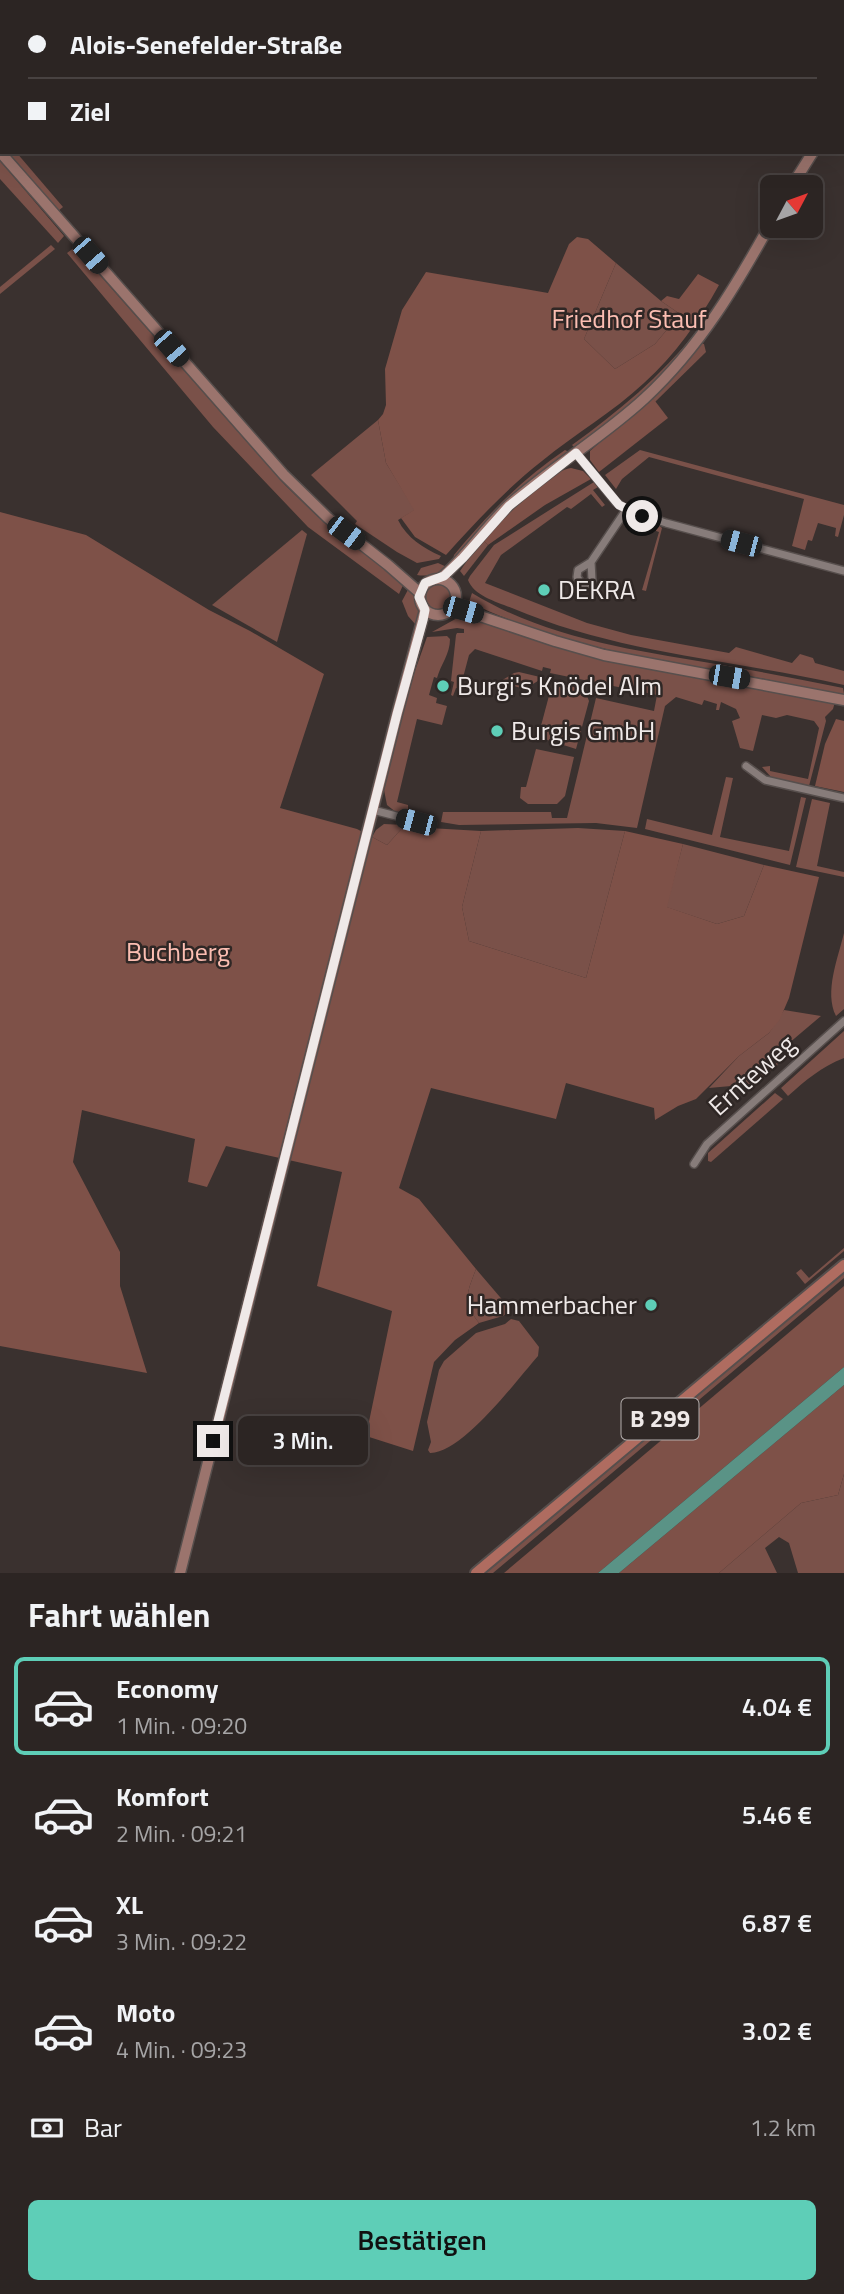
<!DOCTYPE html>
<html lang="de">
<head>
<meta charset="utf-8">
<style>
  body { margin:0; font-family:"Titillium Web",sans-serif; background:#383130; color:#f1f3f6; height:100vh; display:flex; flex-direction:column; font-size:26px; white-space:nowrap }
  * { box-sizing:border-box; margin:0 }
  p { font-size:23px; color:#a6a5a6 }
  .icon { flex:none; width:38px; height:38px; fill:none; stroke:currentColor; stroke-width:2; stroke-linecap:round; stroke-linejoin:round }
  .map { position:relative; height:1573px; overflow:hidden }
  .panel { display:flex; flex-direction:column; background:#2c2523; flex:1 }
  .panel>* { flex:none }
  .hud { position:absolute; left:0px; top:0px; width:845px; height:154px; box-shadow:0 7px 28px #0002,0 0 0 2px #484241; display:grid; align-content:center; height:154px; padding:0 28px; background:#2c2523 }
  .needle { width:46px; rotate:49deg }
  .fabs { position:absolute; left:760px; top:175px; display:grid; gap:14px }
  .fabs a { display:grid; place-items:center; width:63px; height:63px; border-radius:10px; background:#2c2523; box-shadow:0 7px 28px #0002,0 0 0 2px #484241; font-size:35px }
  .end { position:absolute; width:32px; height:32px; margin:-16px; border:9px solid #efe9e8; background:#111; box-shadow:0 0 0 4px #111 }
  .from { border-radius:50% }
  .bubble { position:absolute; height:49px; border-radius:10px; background:#2c2523; box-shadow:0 7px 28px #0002,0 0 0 2px #484241; font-size:23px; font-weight:600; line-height:49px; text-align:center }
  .car { position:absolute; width:21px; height:42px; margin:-21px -10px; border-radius:9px; box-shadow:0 0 5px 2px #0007; background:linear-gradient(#222 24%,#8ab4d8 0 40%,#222 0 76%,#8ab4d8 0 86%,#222 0) }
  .hud b { display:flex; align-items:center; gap:24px; height:66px; font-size:26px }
  .hud b+b { border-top:2px solid #484241 }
  .hud i { width:18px; height:18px; background:#f1f3f6 }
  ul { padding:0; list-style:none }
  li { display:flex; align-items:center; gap:21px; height:98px; margin:0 14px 10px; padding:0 14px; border:4px solid transparent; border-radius:10px }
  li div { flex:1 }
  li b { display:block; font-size:26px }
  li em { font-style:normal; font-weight:600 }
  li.current { border-color:#5eceb7 }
  li>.icon { width:63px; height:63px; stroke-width:1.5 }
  h2 { padding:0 28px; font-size:32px; line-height:84px }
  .pay { display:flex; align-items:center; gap:18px; height:77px; padding:0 28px; font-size:26px }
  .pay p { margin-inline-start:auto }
  .primary-button { display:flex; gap:14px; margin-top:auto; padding:14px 28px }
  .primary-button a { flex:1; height:80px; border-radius:10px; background:#5eceb7; color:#111; font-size:28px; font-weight:600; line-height:80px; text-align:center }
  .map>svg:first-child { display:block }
  .green { fill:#7a5149 }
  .forest { fill:#7e5148 }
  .water { fill:#5a9386 }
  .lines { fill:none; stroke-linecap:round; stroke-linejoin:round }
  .street-casing { stroke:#574f4d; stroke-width:10 }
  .secondary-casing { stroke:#574f4d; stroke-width:13 }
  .primary-casing { stroke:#574f4d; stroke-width:14 }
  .street { stroke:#877c7a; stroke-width:7 }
  .secondary { stroke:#9b746d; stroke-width:10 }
  .primary { stroke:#af6c60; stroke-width:10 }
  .route { stroke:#efe9e8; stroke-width:9 }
  .poi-dot { fill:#5eceb7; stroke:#2f2725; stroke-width:2.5 }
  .labels { text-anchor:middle; stroke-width:5; stroke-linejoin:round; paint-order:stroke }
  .shield { fill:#2f2725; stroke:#b5afae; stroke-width:2 }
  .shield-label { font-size:24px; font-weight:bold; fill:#efe9e8 }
  .park-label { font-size:26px; fill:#fcbeb2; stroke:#2f2725 }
  .poi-label { font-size:26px; fill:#efe9e8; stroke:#2f2725; text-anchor:start }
  .street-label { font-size:26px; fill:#efe9e8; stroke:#2f2725 }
</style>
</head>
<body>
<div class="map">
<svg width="844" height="1573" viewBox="0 0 844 1573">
  <rect width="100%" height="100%" fill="#3a312f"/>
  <g class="green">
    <path d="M340,0H507L505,2Z"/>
    <path d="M7,152H16L63,207L58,211Z"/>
    <path d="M0,161L64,236L58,243L0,179Z"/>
    <path d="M51,245L55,249L0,294V287Z"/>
    <path d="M75,247L285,485L318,517L404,583L399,594L308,527L213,427L67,253Z"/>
    <path d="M616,263L661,301L680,314L655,344L615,369L584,339Z"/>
    <path d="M696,332L697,333L680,358L626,409L574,447L572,445C618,412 661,376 696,332Z"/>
    <path d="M701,343L704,344L706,352L655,402L652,397Z"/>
    <path d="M378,420L386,463L415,510L398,520C407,538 423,548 441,556L439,559L417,563L397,552L355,524L357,521L311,475Z"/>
    <path d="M565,450L569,452L568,454L453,560L454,555C487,515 522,479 565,450Z"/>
    <path d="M640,450L844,505V515L838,537L835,536L836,528L818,523L812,541L808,540L805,550L792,546L804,499L649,457L622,479L616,489L605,475Z"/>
    <path d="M594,482L598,487L593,490L605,505L602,507L591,494L571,509L567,507L501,555L485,583L587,623L631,635L729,653L736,647L792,663L800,654L813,658L815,663L844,671V685C731,659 620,654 512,608C497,602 474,596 468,580L470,576L494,545Z"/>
    <path d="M628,518L657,524L662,528L646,591L642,590L659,532L624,520Z"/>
    <path d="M302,530L307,534L277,642L212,605Z"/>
    <path d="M482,539L488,545L464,576L460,571Z"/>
    <path d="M438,563L449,568C439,574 428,577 417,575L421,568Z"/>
    <circle cx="438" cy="596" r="13"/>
    <path d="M410,586C418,597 421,610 419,624L416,625L408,616L402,601Z"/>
    <path d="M472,593C547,639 638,651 722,665C763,672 803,680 843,688L844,694C824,696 787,683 765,679C662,661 564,648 469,602Z"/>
    <path d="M463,612L524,636L565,649L835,702L833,709L825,717L826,721L809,786L771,777L762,767L770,766V771L808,779L819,728L814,721L787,715L776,718L762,715L753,751L740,748L732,721L740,718L736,709L721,702L719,710H716L717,704L704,700L702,705L676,697L665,706L637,828L596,823L459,825L441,822L443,812H551L552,818H567L596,698L654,711L657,695L550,673L551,669L543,667L542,671L475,649L469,655L460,689L456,688L453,696L451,695L454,682L451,681L456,635L457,633H464V629L457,628L432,632L459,617Z"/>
    <path d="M427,637L447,636L450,639C450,654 441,664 437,678L434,677L429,695L437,698L436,703L447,706L442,725L417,719L397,802L408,805V809L415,811L411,817L397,813L387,805L384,790L411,682Z"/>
    <path d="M519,672L540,677L541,679L525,689L499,682L514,673Z"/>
    <path d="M565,684L585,691L589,701L576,749L538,737L550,692Z"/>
    <path d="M536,749L574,757L565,796L557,804H528L520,798L521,787H526Z"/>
    <path d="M726,777L733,778L720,837L789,851L801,797L806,798L790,865L645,829L647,819L712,835Z"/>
    <path d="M812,799L830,803L817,866L844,872V877L796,867Z"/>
    <path d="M384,824L405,825L387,845L372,837L376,830Z"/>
    <path d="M578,828L625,831L586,978L469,941L462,907L481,831Z"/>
    <path d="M683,844L764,865L744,916L717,924L666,907Z"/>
    <path d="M844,933V1009L836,1016C824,992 838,958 844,933Z"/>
    <path d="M784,1010L821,1016L782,1049L777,1066L753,1084L709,1088L739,1056L769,1033Z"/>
    <path d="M844,1031V1058C821,1067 806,1080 788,1096L781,1088Z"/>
    <path d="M775,1093L783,1099L711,1162L708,1161V1153Z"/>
    <path d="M844,1248V1251L805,1284L796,1273L801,1269L809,1278Z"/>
    <path d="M476,1269L511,1310L503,1316L479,1323C462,1301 467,1293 476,1269Z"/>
    <path d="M844,1270V1278L493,1573H483Z"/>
    <path d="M511,1319L519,1321L539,1347L538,1356C516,1381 462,1454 430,1453L428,1450L431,1442L427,1422L439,1370L444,1361L476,1333L505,1324Z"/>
    <path d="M844,1474V1573H798L789,1543L779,1537L765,1548L777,1573H719L801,1503L838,1495Z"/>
  </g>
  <g class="forest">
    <path d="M577,237L588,239L616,263L584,339L615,369L655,344L680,314L661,301L667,296L679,299L698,274L719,285C699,321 675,355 644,383C613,412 575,434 542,461C506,489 476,522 446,555L415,537L401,518L414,510L386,463L378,420L383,414L386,405L385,369L402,310L426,272L548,293L569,244Z"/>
    <path d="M652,397L668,418L599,472L590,460V451Z"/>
    <path d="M571,468L583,471L591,479L545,505L488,545L482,539C502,518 542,473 571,468Z"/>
    <path d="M0,512L86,535L209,610L250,631L324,674L280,808L357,829L387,845L405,825L429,828L481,831L462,907L469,941L586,978L625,831L683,844L667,907L717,924L744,916L764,865L819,877L789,998L780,1019L769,1033L739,1056L696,1099L678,1106L655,1120L654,1108L566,1083L556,1119L431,1088L399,1188L419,1199L476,1269C467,1293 462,1301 479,1323L455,1340L434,1362L413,1451L366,1436L392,1311L317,1286L342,1172L226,1146L207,1187L188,1182L195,1139L82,1110L73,1162L120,1252V1286L147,1373L0,1346Z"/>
    <path d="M836,719L844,721V792L815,786L825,744Z"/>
    <path d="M844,1286V1367L598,1573H504Z"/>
    <path d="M844,1385V1474L838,1495L801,1503L719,1573H619Z"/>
  </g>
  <path class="water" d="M844,1367V1385L619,1573H598Z"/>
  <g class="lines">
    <g class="street-casing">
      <g id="street">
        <path d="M576,453L616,502L626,510L666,523L844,571"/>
        <path d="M591,562L592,580L588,583L582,584L577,577L578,570L591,562L626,510"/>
        <path d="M746,766L765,780L844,798"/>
        <path d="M373,810L431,825"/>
        <path d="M694,1164L707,1144L844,1021"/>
      </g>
    </g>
    <g class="secondary-casing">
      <g id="secondary">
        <path d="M0,152L284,475L328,518L388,565L420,593"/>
        <path d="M791,187L813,152"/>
        <path d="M441,578C467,556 485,527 510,504C553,466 603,437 645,398C700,347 736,286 772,221"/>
        <circle cx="438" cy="597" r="18"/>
        <path d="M453,607L555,641L604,655L844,700"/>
        <path d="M180,1573L397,714L425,610"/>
      </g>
    </g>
    <g class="primary-casing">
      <path id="primary" d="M476,1573L844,1265"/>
    </g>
    <use href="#street" class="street"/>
    <use href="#secondary" class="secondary"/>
    <use href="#primary" class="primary"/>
  </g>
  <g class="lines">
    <path class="route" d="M213,1441L397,714L423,620L425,610L419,597L425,583L444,576L463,558L509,506L576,453L619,505L642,516"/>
  </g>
  <g class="poi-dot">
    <circle cx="544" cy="590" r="7"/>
    <circle cx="443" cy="686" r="7"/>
    <circle cx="497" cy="731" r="7"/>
    <circle cx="651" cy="1305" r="7"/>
  </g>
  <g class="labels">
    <rect class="shield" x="621.5" y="1398.5" width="77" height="41" rx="5"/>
    <g class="shield-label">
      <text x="660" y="1427">B 299</text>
    </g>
    <g class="park-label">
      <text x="629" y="328">Friedhof Stauf</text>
      <text x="178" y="961">Buchberg</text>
    </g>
    <g class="poi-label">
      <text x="558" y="599">DEKRA</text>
      <text x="457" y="695">Burgi's Knödel Alm</text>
      <text x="511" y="740">Burgis GmbH</text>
      <text x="637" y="1314" text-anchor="end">Hammerbacher</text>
    </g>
    <g class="street-label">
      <text transform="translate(752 1075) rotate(-42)" y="9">Ernteweg</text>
    </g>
  </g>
</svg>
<div class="fabs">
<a><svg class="needle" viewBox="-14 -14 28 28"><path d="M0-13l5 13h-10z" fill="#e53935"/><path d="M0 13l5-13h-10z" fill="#a6a5a6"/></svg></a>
</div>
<i class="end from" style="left:642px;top:516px"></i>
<i class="end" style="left:213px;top:1441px"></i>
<div class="bubble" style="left:238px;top:1416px;width:130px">3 Min.</div>
<i class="car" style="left:90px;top:255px;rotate:139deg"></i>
<i class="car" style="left:171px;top:348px;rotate:139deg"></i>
<i class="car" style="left:346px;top:533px;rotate:127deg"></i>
<i class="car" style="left:741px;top:543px;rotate:285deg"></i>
<i class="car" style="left:463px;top:610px;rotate:106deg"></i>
<i class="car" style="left:729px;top:677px;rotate:100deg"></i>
<i class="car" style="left:416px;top:822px;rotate:285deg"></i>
<div class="hud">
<b><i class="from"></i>Alois-Senefelder-Straße</b>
<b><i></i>Ziel</b>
</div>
</div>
<section class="panel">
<h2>Fahrt wählen</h2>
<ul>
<li class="current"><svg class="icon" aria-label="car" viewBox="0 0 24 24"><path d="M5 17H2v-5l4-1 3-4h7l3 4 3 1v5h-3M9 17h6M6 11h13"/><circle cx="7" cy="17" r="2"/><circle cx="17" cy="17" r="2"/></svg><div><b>Economy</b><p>1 Min. · 09:20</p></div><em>4.04 €</em></li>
<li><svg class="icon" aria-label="car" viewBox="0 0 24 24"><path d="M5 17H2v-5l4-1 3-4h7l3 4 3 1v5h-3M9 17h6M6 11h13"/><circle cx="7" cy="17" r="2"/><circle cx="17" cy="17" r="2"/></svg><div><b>Komfort</b><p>2 Min. · 09:21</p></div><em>5.46 €</em></li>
<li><svg class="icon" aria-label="car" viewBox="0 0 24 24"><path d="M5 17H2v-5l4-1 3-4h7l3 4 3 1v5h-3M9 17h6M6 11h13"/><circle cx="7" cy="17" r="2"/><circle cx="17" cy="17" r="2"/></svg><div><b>XL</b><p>3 Min. · 09:22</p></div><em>6.87 €</em></li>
<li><svg class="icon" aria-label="car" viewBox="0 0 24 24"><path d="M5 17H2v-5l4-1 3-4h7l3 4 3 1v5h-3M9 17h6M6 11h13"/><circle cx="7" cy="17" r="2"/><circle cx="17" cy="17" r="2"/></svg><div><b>Moto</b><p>4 Min. · 09:23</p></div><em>3.02 €</em></li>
</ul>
<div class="pay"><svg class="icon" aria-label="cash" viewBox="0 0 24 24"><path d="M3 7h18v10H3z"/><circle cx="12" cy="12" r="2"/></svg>Bar<p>1.2 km</p></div>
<div class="primary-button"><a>Bestätigen</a></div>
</section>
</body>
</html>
